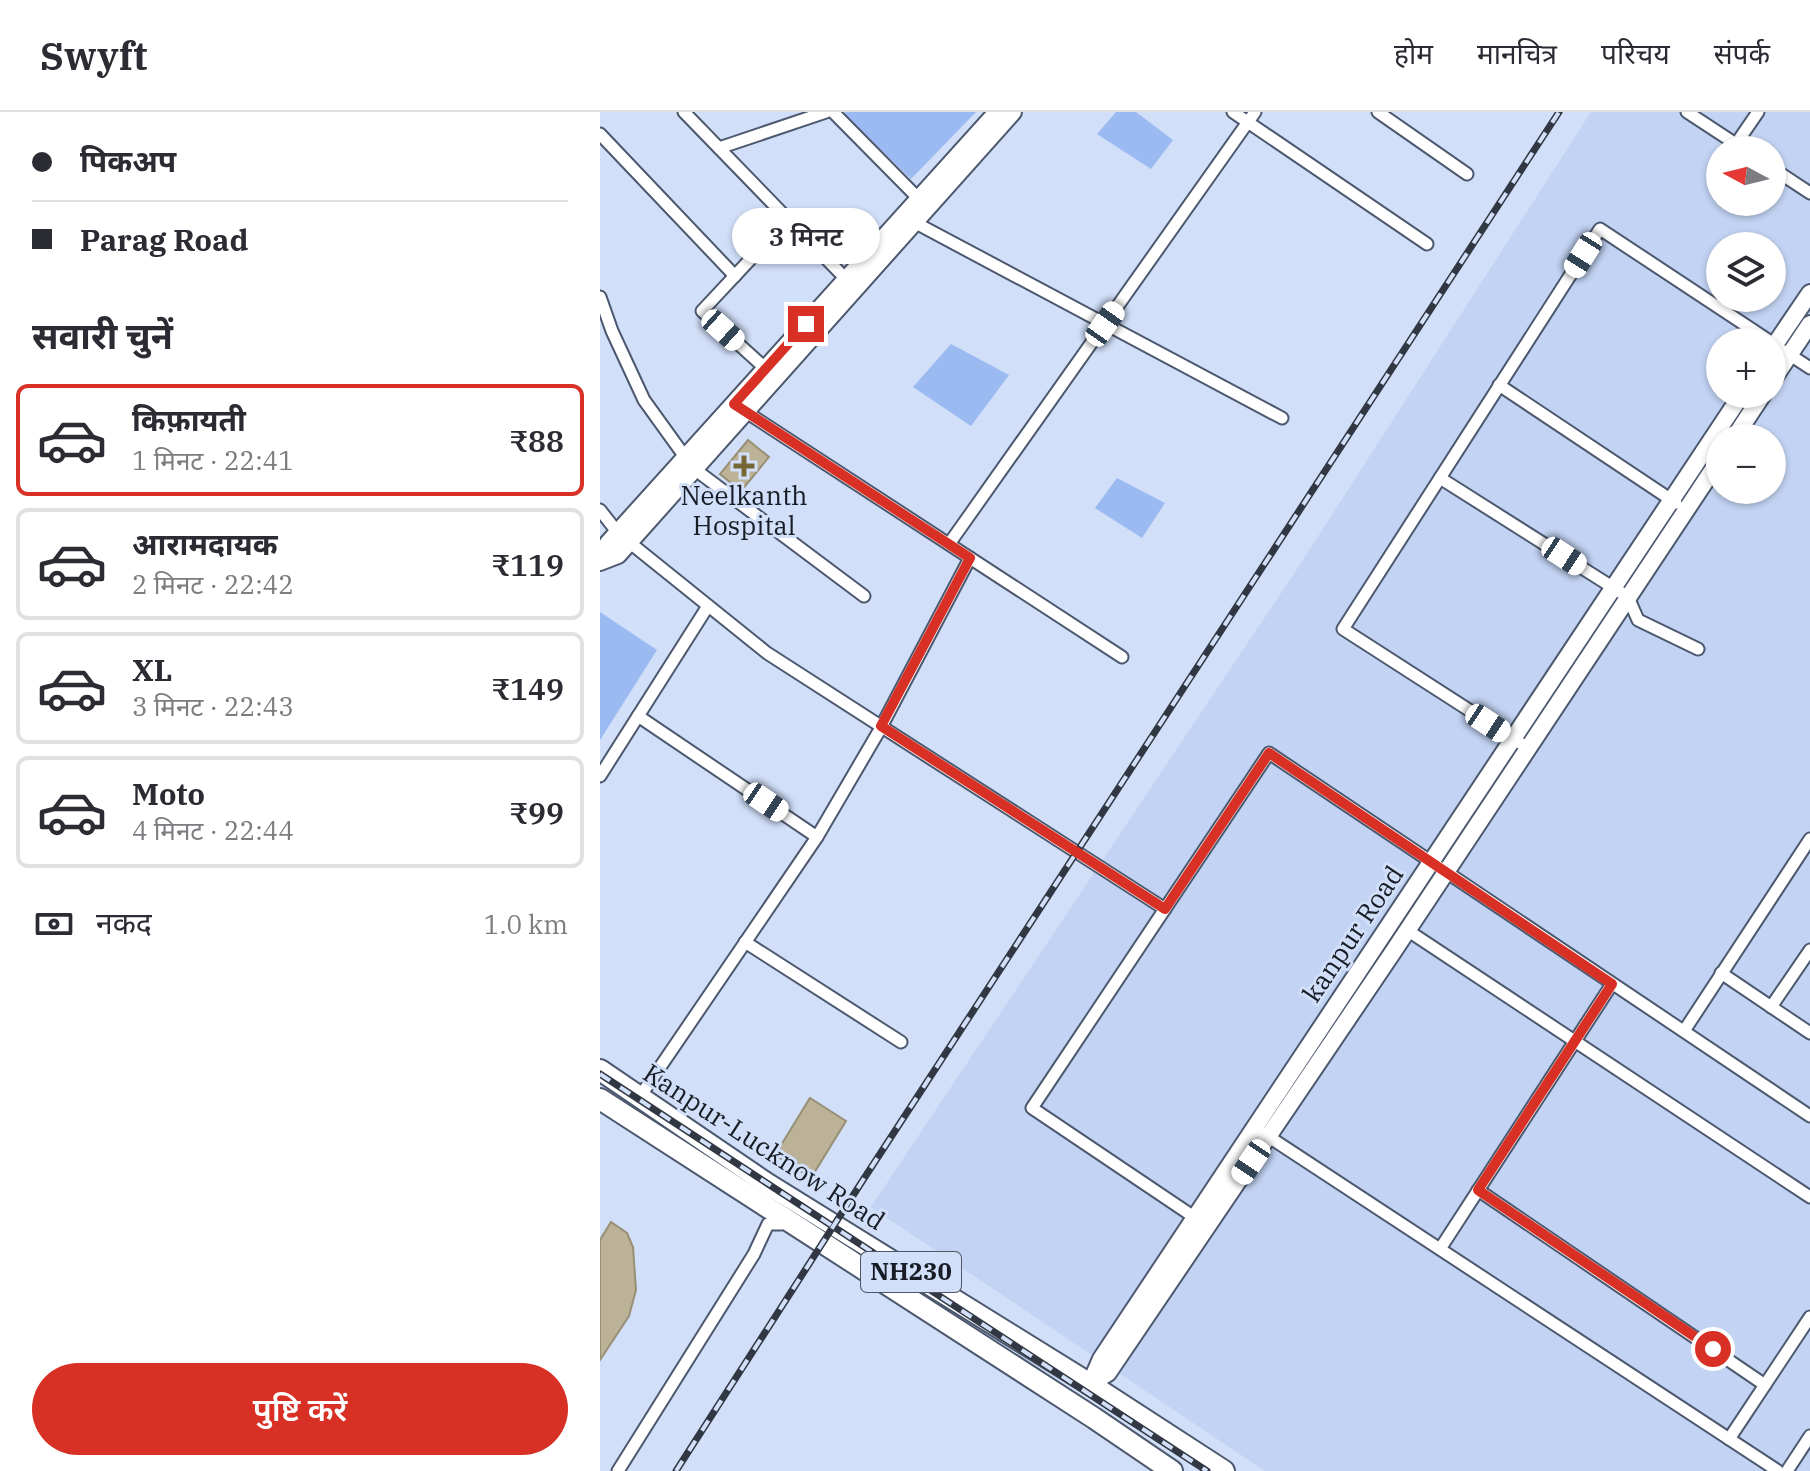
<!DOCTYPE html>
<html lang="hi">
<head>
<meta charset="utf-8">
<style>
  body { margin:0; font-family:"IBM Plex Serif","Noto Sans Devanagari",serif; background:#f2f2f3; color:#2b2b33; height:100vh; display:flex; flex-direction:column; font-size:30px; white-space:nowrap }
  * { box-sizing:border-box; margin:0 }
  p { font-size:26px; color:#7c7c81 }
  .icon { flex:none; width:44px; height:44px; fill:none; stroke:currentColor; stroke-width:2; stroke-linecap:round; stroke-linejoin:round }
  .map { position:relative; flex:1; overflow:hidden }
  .drawer { display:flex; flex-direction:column; background:#fff; width:600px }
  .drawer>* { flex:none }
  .guide { display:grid; align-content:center; height:176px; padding:0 32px; background:#fff }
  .needle { width:52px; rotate:277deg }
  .tools { position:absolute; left:1106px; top:24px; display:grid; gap:16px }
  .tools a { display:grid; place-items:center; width:80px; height:80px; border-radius:50%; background:#fff; box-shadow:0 2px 6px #0004; font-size:40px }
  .end { position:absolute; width:36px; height:36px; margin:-18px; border:10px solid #d93025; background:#fff; box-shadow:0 0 0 4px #fff }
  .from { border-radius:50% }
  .bubble { position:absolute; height:56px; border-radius:28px; background:#fff; box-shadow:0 2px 6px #0004; font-size:26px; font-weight:600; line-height:56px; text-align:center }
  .car { position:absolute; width:24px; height:48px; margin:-24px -12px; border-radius:10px; box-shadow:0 0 6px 2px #0007; background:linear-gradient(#fff 24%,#345 0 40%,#fff 0 76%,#345 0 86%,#fff 0) }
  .guide b { display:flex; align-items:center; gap:28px; height:76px; font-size:30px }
  .guide b+b { border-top:2px solid #e1e1e2 }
  .guide i { width:20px; height:20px; background:#2b2b33 }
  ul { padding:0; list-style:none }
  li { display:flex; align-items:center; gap:24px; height:112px; margin:0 16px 12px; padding:0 16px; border:4px solid #e1e1e2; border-radius:12px }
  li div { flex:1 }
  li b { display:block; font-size:30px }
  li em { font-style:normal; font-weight:600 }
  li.current { border-color:#d93025 }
  li>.icon { width:72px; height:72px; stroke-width:1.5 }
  h2 { padding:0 32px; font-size:36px; line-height:96px }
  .pay { display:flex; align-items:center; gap:20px; height:88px; padding:0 32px; font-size:30px }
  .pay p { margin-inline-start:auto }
  .action { display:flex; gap:16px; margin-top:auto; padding:16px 32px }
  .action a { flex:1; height:92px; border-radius:48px; background:#d93025; color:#fff; font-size:32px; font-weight:600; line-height:92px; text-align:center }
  header { display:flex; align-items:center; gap:48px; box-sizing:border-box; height:112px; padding:0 40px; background:#fff; border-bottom:2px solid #e1e1e2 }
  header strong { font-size:38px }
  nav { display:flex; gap:44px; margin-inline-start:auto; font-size:28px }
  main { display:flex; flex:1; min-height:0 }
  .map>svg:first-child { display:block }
  .built { fill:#c2d3f3; fill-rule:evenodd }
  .green { fill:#9bbaf2 }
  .building { fill:#bbb297; stroke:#989075; stroke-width:2 }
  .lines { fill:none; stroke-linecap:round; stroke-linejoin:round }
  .street-casing { stroke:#4c586e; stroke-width:15 }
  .secondary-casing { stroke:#4c586e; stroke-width:20 }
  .highway-casing { stroke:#4c586e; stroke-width:24 }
  .street { stroke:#fff; stroke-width:11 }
  .secondary { stroke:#fff; stroke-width:16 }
  .highway { stroke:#fff; stroke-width:20 }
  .rail-casing { stroke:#313843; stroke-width:7 }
  .rail { stroke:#d1dff9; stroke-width:4; stroke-dasharray:12; stroke-linecap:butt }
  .route { stroke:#d93025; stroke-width:10 }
  .poi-dot { fill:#766634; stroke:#d1dff9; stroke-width:3 }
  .labels { text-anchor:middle; stroke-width:6; stroke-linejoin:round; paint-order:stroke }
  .shield { fill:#d1dff9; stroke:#4f5665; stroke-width:2 }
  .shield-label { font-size:24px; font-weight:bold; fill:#171c25 }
  .poi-label { font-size:26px; fill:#171c25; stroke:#d1dff9 }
  .street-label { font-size:26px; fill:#171c25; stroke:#d1dff9 }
</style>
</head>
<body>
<header>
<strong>Swyft</strong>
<nav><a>होम</a><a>मानचित्र</a><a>परिचय</a><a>संपर्क</a></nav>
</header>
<main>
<section class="drawer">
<div class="guide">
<b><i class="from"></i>पिकअप</b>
<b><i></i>Parag Road</b>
</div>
<h2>सवारी चुनें</h2>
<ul>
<li class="current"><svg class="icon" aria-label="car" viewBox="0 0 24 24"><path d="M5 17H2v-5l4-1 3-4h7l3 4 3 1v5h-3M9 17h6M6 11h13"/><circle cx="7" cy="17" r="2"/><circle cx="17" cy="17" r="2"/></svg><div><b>किफ़ायती</b><p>1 मिनट · 22:41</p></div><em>₹88</em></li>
<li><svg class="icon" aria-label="car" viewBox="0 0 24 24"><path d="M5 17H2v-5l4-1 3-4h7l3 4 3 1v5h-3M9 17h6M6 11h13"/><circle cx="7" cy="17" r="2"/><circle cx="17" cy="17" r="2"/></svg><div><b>आरामदायक</b><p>2 मिनट · 22:42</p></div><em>₹119</em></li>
<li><svg class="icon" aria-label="car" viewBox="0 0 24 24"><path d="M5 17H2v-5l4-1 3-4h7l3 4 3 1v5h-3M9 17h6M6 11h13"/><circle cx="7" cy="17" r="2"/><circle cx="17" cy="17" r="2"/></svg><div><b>XL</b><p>3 मिनट · 22:43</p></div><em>₹149</em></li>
<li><svg class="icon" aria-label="car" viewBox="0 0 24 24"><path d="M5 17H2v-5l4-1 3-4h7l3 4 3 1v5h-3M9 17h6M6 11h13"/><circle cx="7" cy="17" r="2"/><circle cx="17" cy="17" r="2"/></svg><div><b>Moto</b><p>4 मिनट · 22:44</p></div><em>₹99</em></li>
</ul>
<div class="pay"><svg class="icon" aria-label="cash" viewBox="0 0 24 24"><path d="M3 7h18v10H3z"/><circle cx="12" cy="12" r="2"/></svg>नकद<p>1.0 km</p></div>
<div class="action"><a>पुष्टि करें</a></div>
</section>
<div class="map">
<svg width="1210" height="1359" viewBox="0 0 1210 1359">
  <rect width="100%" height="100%" fill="#d1dff9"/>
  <path class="built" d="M991,0H1210V1359H665L271,1095L701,451ZM1120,38H1172V90H1120ZM1120,134H1172V186H1120ZM1120,230H1172V282H1120ZM1120,326H1172V378H1120Z"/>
  <g class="green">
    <path d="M248,0H376L311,67L243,1Z"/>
    <path d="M516,0H536L573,28L551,57L497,22Z"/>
    <path d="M351,232L409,263L371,314L313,275Z"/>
    <path d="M517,366L565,391L542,426L495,396Z"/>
    <path d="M0,500L57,538L0,628Z"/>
  </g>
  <g class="building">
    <path d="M148,328L169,345L141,379L120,362Z"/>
    <path d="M210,986L246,1009L211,1066L175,1043Z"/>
    <path d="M11,1110L27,1121L33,1135L36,1178L29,1204L0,1248V1128Z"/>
  </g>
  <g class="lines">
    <g class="street-casing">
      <g id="street">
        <path d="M84,0L246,167"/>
        <path d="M233,0L319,87"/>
        <path d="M633,0L827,132"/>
        <path d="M778,0L867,62"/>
        <path d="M1087,0L1145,38"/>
        <path d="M0,22L135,164"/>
        <path d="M1136,32L1158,0"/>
        <path d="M119,36L226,0"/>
        <path d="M1172,56L1210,81"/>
        <path d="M312,109L682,306"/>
        <path d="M0,185L12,219L44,288L93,356L264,484"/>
        <path d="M1184,239L1210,256"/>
        <path d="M166,257L102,199L188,107"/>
        <path d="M899,273L1076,391"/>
        <path d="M140,296L522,545"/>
        <path d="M840,366L1028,485L1038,508L1098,537"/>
        <path d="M0,398L18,421L29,430L167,541L565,797"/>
        <path d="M349,432L655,0"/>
        <path d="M38,604L217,725"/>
        <path d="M928,636L743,517L1000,117L1171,230"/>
        <path d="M0,664L108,494"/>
        <path d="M807,818L1210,1085"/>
        <path d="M145,830L301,930"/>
        <path d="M1121,861L1210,921"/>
        <path d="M1171,895L1210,838"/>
        <path d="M1084,919L1210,727"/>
        <path d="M39,986L217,725L279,619L370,446"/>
        <path d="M663,1021L1178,1359"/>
        <path d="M878,1078L1165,1273"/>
        <path d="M594,1105L432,996L669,641L1210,1004"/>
        <path d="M840,1137L1012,872"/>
        <path d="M1129,1327L1210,1205"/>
        <path d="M18,1359L154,1142L168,1112H181L185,1108"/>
        <path d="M1187,1359L1210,1324"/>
      </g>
    </g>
    <g class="secondary-casing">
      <g id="secondary">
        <path d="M1172,237L1210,181"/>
        <path d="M1172,269L1210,212"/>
        <path d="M1134,326L1163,282"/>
        <path d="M0,446L8,431L397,0"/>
        <path d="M0,450L18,443L413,0"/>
        <path d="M490,1272L501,1247L1142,282"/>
        <path d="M490,1272L508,1261L793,840L1120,347"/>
      </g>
    </g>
    <g class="highway-casing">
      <g id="highway">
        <path d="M0,958L166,1071L490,1272L624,1359"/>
        <path d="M0,987L494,1306L572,1359"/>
      </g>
    </g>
    <use href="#street" class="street"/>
    <use href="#secondary" class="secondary"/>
    <use href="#highway" class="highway"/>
    <g class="rail-casing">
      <g id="rail">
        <path d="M0,962L607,1359"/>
        <path d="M76,1359L263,1068L959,0"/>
      </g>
    </g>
    <use href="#rail" class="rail"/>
  </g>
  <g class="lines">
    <path class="route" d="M206,212L134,292L370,446L281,614L565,797L669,641L1012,872L878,1078L1113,1237"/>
  </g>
  <path class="poi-dot" d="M140 342h8v8h8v8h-8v8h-8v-8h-8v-8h8z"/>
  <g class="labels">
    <rect class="shield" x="261" y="1140" width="100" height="40" rx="6"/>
    <g class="shield-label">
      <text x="311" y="1168">NH230</text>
    </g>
    <g class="poi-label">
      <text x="144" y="393">Neelkanth<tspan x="144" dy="30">Hospital</tspan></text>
    </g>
    <g class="street-label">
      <text transform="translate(753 822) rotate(-56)" y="9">kanpur Road</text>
      <text transform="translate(164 1035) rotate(33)" y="9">Kanpur-Lucknow Road</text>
    </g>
  </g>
</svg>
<div class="tools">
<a><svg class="needle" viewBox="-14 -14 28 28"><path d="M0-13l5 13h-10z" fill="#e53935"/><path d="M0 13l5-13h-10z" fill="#7c7c81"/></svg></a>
<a><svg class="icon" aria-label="layers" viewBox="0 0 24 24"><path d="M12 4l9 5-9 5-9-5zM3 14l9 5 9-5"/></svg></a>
<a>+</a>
<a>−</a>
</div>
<i class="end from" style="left:1113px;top:1237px"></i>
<i class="end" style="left:206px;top:212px"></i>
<div class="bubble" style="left:132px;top:96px;width:148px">3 मिनट</div>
<i class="car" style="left:983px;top:143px;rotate:212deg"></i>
<i class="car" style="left:505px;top:212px;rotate:35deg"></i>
<i class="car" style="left:123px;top:218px;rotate:132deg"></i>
<i class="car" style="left:964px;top:444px;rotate:123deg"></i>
<i class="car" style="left:888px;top:611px;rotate:123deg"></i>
<i class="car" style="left:166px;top:690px;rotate:124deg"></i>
<i class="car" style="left:651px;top:1050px;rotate:214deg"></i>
</div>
</main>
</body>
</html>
